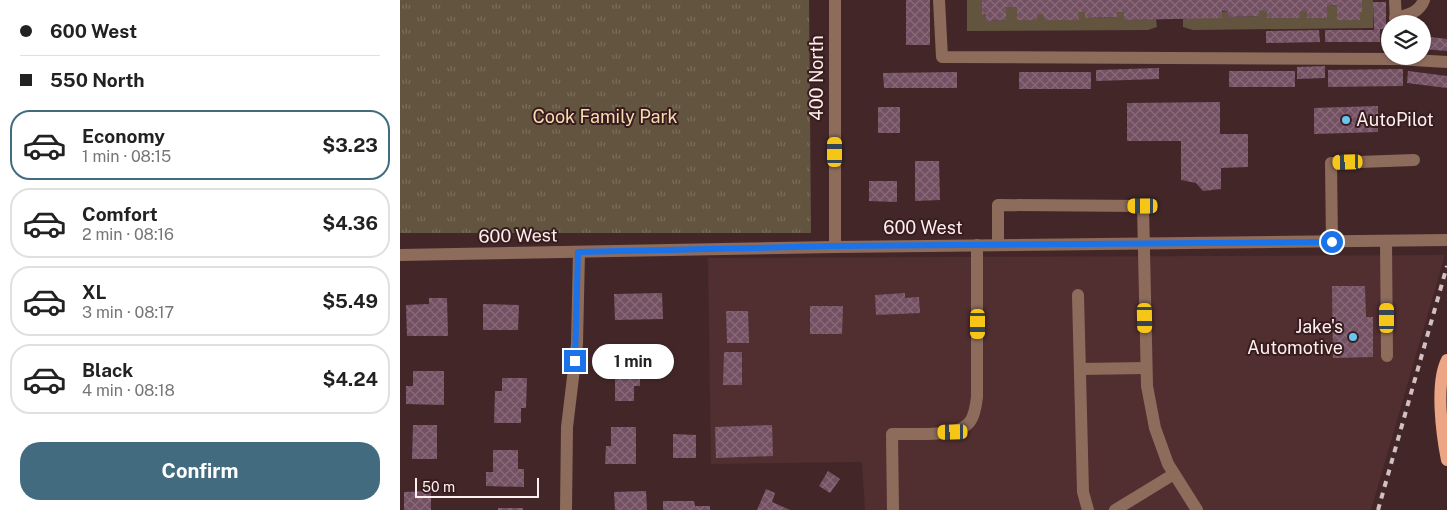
<!DOCTYPE html>
<html lang="en">
<head>
<meta charset="utf-8">
<style>
  body { margin:0; font-family:"Public Sans",sans-serif; background:#f2f2f2; color:#222; height:100vh; display:flex; flex-direction:column; font-size:19px; white-space:nowrap }
  * { box-sizing:border-box; margin:0 }
  p { font-size:16px; color:#767676 }
  .icon { flex:none; width:28px; height:28px; fill:none; stroke:currentColor; stroke-width:2; stroke-linecap:round; stroke-linejoin:round }
  .map { position:relative; flex:1; overflow:hidden }
  .panel { display:flex; flex-direction:column; background:#fff; width:400px }
  .panel>* { flex:none }
  .banner { display:grid; align-content:center; height:110px; padding:0 20px; background:#fff }
  .tools { position:absolute; left:981px; top:15px; display:grid; gap:10px }
  .tools a { display:grid; place-items:center; width:50px; height:50px; border-radius:50%; background:#fff; box-shadow:0 1px 4px #0004; font-size:25px }
  .scale { position:absolute; left:15px; bottom:12px; width:124px; box-sizing:border-box; padding-left:5px; border:2px solid #ffefef; border-top:0; font-size:14px; line-height:18px; white-space:nowrap; color:#ffefef; -webkit-text-stroke:4px #381d1e; paint-order:stroke }
  .end { position:absolute; width:22px; height:22px; margin:-11px; border:6px solid #1a73e8; background:#fff; box-shadow:0 0 0 2px #fff }
  .from { border-radius:50% }
  .bubble { position:absolute; height:35px; border-radius:18px; background:#fff; box-shadow:0 1px 4px #0004; font-size:16px; font-weight:700; line-height:35px; text-align:center }
  .car { position:absolute; width:15px; height:30px; margin:-15px -8px; border-radius:6px; box-shadow:0 0 4px 1px #0007; background:linear-gradient(#f5c518 24%,#345 0 40%,#f5c518 0 76%,#345 0 86%,#f5c518 0) }
  .banner b { display:flex; align-items:center; gap:18px; height:48px; font-size:19px }
  .banner b+b { border-top:1px solid #e0e0e0 }
  .banner i { width:12px; height:12px; background:#222 }
  ul { padding:0; list-style:none }
  li { display:flex; align-items:center; gap:15px; height:70px; margin:0 10px 8px; padding:0 10px; border:2px solid #e0e0e0; border-radius:20px }
  li div { flex:1 }
  li b { display:block; font-size:19px }
  li em { font-style:normal; font-weight:700 }
  li.selected { border-color:#426b7f }
  li>.icon { width:45px; height:45px; stroke-width:1.5 }
  .primary-button { display:flex; gap:10px; margin-top:auto; padding:10px 20px }
  .primary-button a { flex:1; height:58px; border-radius:20px; background:#426b7f; color:#fff; font-size:20px; font-weight:700; line-height:58px; text-align:center }
  main { display:flex; flex:1; min-height:0 }
  .map>svg:first-child { display:block }
  .built { fill:#512e30 }
  .grass { fill:#635440 }
  .park { fill:url(#park-tufts) }
  .building { fill:url(#building-cross-hatch) }
  .lines { fill:none; stroke-linecap:round; stroke-linejoin:round }
  .minor { stroke:#8e6c5c; stroke-width:12 }
  .major { stroke:#eca685; stroke-width:12 }
  .rail { stroke:#d3c0c1; stroke-width:4; stroke-dasharray:6 6; stroke-linecap:butt }
  .route { stroke:#1a73e8; stroke-width:6 }
  .poi-dot { fill:#68c4f0; stroke:#381d1e; stroke-width:2 }
  .labels { text-anchor:middle; stroke-width:4; stroke-linejoin:round; paint-order:stroke }
  .street-label { font-size:18px; fill:#ffefef; stroke:#381d1e }
  .park-label { font-size:18px; fill:#fadbb0; stroke:#381d1e }
  .poi-label { font-size:18px; fill:#ffefef; stroke:#381d1e; text-anchor:start }
</style>
</head>
<body>
<main>
<section class="panel">
<div class="banner">
<b><i class="from"></i>600 West</b>
<b><i></i>550 North</b>
</div>
<ul>
<li class="selected"><svg class="icon" aria-label="car" viewBox="0 0 24 24"><path d="M5 17H2v-5l4-1 3-4h7l3 4 3 1v5h-3M9 17h6M6 11h13"/><circle cx="7" cy="17" r="2"/><circle cx="17" cy="17" r="2"/></svg><div><b>Economy</b><p>1 min · 08:15</p></div><em>$3.23</em></li>
<li><svg class="icon" aria-label="car" viewBox="0 0 24 24"><path d="M5 17H2v-5l4-1 3-4h7l3 4 3 1v5h-3M9 17h6M6 11h13"/><circle cx="7" cy="17" r="2"/><circle cx="17" cy="17" r="2"/></svg><div><b>Comfort</b><p>2 min · 08:16</p></div><em>$4.36</em></li>
<li><svg class="icon" aria-label="car" viewBox="0 0 24 24"><path d="M5 17H2v-5l4-1 3-4h7l3 4 3 1v5h-3M9 17h6M6 11h13"/><circle cx="7" cy="17" r="2"/><circle cx="17" cy="17" r="2"/></svg><div><b>XL</b><p>3 min · 08:17</p></div><em>$5.49</em></li>
<li><svg class="icon" aria-label="car" viewBox="0 0 24 24"><path d="M5 17H2v-5l4-1 3-4h7l3 4 3 1v5h-3M9 17h6M6 11h13"/><circle cx="7" cy="17" r="2"/><circle cx="17" cy="17" r="2"/></svg><div><b>Black</b><p>4 min · 08:18</p></div><em>$4.24</em></li>
</ul>
<div class="primary-button"><a>Confirm</a></div>
</section>
<div class="map">
<svg width="1047" height="510" viewBox="0 0 1047 510">
  <defs>
    <pattern id="park-tufts" width="24" height="20" patternUnits="userSpaceOnUse" patternTransform="scale(1.25)"><rect width="24" height="20" fill="#635440"/><path d="M3 7l-1-3M5 7V3M7 7l1-3M15 17l-1-3M17 17v-4M19 17l1-3" fill="none" stroke="#7a6d5c"/></pattern>
    <pattern id="building-cross-hatch" width="8" height="8" patternUnits="userSpaceOnUse" patternTransform="scale(1.25)"><rect width="8" height="8" fill="#735162"/><path d="M0 0l8 8M0 8l8-8" fill="none" stroke="#886a79"/></pattern>
  </defs>
  <rect width="100%" height="100%" fill="#432728"/>
  <path class="built" d="M1045,255L971,510H465L462,462L311,464L308,258Z"/>
  <g class="grass">
    <path d="M567,0H582V14H586V21L606,20V7H617V20H637V14H643L644,20H678V12H685L686,18L717,17V12H724V20L756,19L757,27L748,30L567,31Z"/>
    <path d="M962,0H973V28L793,30L783,27V19L828,11L829,17L859,16V10L867,9V18H900V11H907L908,18H927V6L937,5L962,12Z"/>
  </g>
  <path class="park" d="M0,0H409L411,233H0Z"/>
  <g class="building">
    <rect x="506" y="0" width="24" height="45"/>
    <path d="M582,0H962V12H960V20H937V5L927,6V18H907V11H900V18H867V12L859,10V16L828,17V11H822V18L724,20V12H717V17L685,18V12H678L679,20H644L643,14H637V20H617V7H606V20L586,21V14H582Z"/>
    <path d="M973,2H986V29H980V42H925V30H974Z"/>
    <path d="M919,30L920,42L866,43V31Z"/>
    <path d="M1022,36L1047,39V51L1022,49Z"/>
    <path d="M925,66V78L897,79V67Z"/>
    <path d="M759,68V79L696,81V70Z"/>
    <path d="M1003,69V86L928,87V70Z"/>
    <rect x="829" y="71" width="66" height="16"/>
    <path d="M1008,71L1047,76V88L1007,83Z"/>
    <path d="M557,72V88H484L483,73Z"/>
    <rect x="619" y="72" width="72" height="17"/>
    <path d="M820,102V134H848V167L821,168V189L803,191L796,183L781,180V141H727V103Z"/>
    <path d="M978,106V132L914,134V108Z"/>
    <rect x="478" y="107" width="22" height="26"/>
    <path d="M515,161H539L540,200L515,201Z"/>
    <path d="M469,181H497V202L469,201Z"/>
    <path d="M932,286H965L966,317H973V357L933,358Z"/>
    <path d="M262,293L263,319L215,320L214,294Z"/>
    <path d="M505,293V298L519,297L520,313L476,315L475,295Z"/>
    <path d="M29,298H47L48,336H7L6,305L29,304Z"/>
    <path d="M83,304L119,305L118,330H83Z"/>
    <path d="M410,306H443L442,334H410Z"/>
    <path d="M326,311H348L349,343H327Z"/>
    <path d="M324,352H342V385H323Z"/>
    <path d="M215,353H240V386H234V401H215Z"/>
    <path d="M13,371H44V405L6,404V386H13Z"/>
    <path d="M102,378H127L126,408H121V423H94L95,391H102Z"/>
    <path d="M13,425H37V459H12Z"/>
    <path d="M372,425L373,456L316,458L315,427Z"/>
    <path d="M211,427H236V464H205L206,446H211Z"/>
    <path d="M273,434L296,435V458H273Z"/>
    <path d="M93,450H118V469H124V487L86,486V472H93Z"/>
    <path d="M428,471L440,479L430,493L419,486Z"/>
    <path d="M366,489L375,493L372,502L390,510H357Z"/>
    <path d="M31,491V510H4V492Z"/>
    <path d="M246,491L247,510H215L214,492Z"/>
    <path d="M263,501H294L295,506H310V510H263Z"/>
    <rect x="98" y="508" width="25" height="2"/>
  </g>
  <g class="lines">
    <g class="minor">
      <path d="M435,0V247"/>
      <path d="M539,0L542,57L997,59V56"/>
      <path d="M995,0L996,24"/>
      <path d="M995,18C1007,15 1019,13 1024,0"/>
      <path d="M997,59L1047,62"/>
      <path d="M986,241L987,356"/>
      <path d="M932,242L931,163L1014,160"/>
      <path d="M598,245V205L743,206L747,386L755,428L768,464L797,510"/>
      <path d="M0,255L435,247L1047,240"/>
      <path d="M678,295L683,492L688,510"/>
      <path d="M680,369L746,368"/>
      <path d="M166,510L167,427L177,344L179,252"/>
      <path d="M493,510L492,434C512,433 560,439 571,420C575,414 576,405 577,397V245"/>
      <path d="M715,510L774,474"/>
    </g>
    <path class="major" d="M1047,360C1035,383 1042,435 1047,460"/>
    <path class="rail" d="M978,510L1047,266"/>
  </g>
  <g class="lines">
    <path class="route" d="M175,361L178,252L435,246L932,242"/>
  </g>
  <g class="poi-dot">
    <circle cx="946" cy="120" r="5"/>
    <circle cx="953" cy="337" r="5"/>
  </g>
  <g class="labels">
    <g class="street-label">
      <text transform="translate(417 78) rotate(-90)" y="6">400 North</text>
      <text x="523" y="234">600 West</text>
      <text transform="translate(118 236) rotate(-1)" y="6">600 West</text>
    </g>
    <g class="park-label">
      <text x="205" y="123">Cook Family Park</text>
    </g>
    <g class="poi-label">
      <text x="956" y="126">AutoPilot</text>
      <text x="943" y="333" text-anchor="end">Jake's<tspan x="943" dy="21">Automotive</tspan></text>
    </g>
  </g>
</svg>
<div class="tools">
<a><svg class="icon" aria-label="layers" viewBox="0 0 24 24"><path d="M12 4l9 5-9 5-9-5zM3 14l9 5 9-5"/></svg></a>
</div>
<div class="scale">50 m</div>
<i class="end from" style="left:932px;top:242px"></i>
<i class="end" style="left:175px;top:361px"></i>
<div class="bubble" style="left:192px;top:344px;width:82px">1 min</div>
<i class="car" style="left:435px;top:152px;rotate:0deg"></i>
<i class="car" style="left:948px;top:162px;rotate:268deg"></i>
<i class="car" style="left:743px;top:206px;rotate:270deg"></i>
<i class="car" style="left:745px;top:318px;rotate:179deg"></i>
<i class="car" style="left:987px;top:318px;rotate:0deg"></i>
<i class="car" style="left:578px;top:324px;rotate:180deg"></i>
<i class="car" style="left:553px;top:432px;rotate:269deg"></i>
</div>
</main>
</body>
</html>
